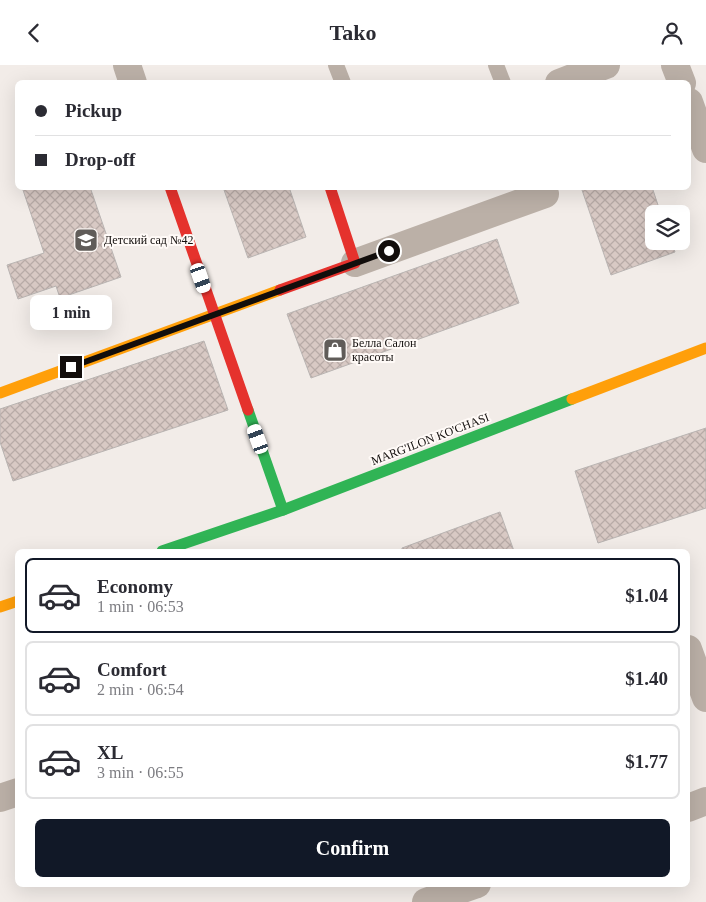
<!DOCTYPE html>
<html lang="en">
<head>
<meta charset="utf-8">
<style>
  body { margin:0; font-family:"Times New Roman",serif; background:#f2f2f3; color:#2b2b33; height:100vh; display:flex; flex-direction:column; font-size:19px; white-space:nowrap }
  * { box-sizing:border-box; margin:0 }
  p { font-size:16px; color:#7c7c81 }
  .icon { flex:none; width:28px; height:28px; fill:none; stroke:currentColor; stroke-width:2; stroke-linecap:round; stroke-linejoin:round }
  .map { position:relative; flex:1; overflow:hidden }
  .drawer { position:absolute; left:15px; top:484px; width:675px; height:338px; display:flex; flex-direction:column; background:#fff; border-radius:8px; box-shadow:0 5px 20px #0002 }
  .drawer>* { flex:none }
  .top-card { position:absolute; left:15px; top:15px; width:676px; height:110px; border-radius:8px; box-shadow:0 5px 20px #0002; display:grid; align-content:center; height:110px; padding:0 20px; background:#fff }
  .controls { position:absolute; left:645px; top:140px; display:grid; gap:10px }
  .controls a { display:grid; place-items:center; width:45px; height:45px; border-radius:8px; background:#fff; box-shadow:0 5px 20px #0002; font-size:25px }
  .end { position:absolute; width:22px; height:22px; margin:-11px; border:6px solid #120e0c; background:#fff; box-shadow:0 0 0 2px #fff }
  .from { border-radius:50% }
  .bubble { position:absolute; height:35px; border-radius:8px; background:#fff; box-shadow:0 5px 20px #0002; font-size:16px; font-weight:800; line-height:35px; text-align:center }
  .car { position:absolute; width:15px; height:30px; margin:-15px -8px; border-radius:6px; box-shadow:0 0 4px 1px #0007; background:linear-gradient(#fff 24%,#345 0 40%,#fff 0 76%,#345 0 86%,#fff 0) }
  .top-card b { display:flex; align-items:center; gap:18px; height:48px; font-size:19px }
  .top-card b+b { border-top:1px solid #e1e1e2 }
  .top-card i { width:12px; height:12px; background:#2b2b33 }
  ul { padding:9px 0 0; list-style:none }
  li { display:flex; align-items:center; gap:15px; height:75px; margin:0 10px 8px; padding:0 10px; border:2px solid #e1e1e2; border-radius:8px }
  li div { flex:1 }
  li b { display:block; font-size:19px }
  li em { font-style:normal; font-weight:800 }
  li.on { border-color:#111827 }
  li>.icon { width:45px; height:45px; stroke-width:1.5 }
  .button { display:flex; gap:10px; margin-top:auto; padding:10px 20px }
  .button a { flex:1; height:58px; border-radius:8px; background:#111827; color:#fff; font-size:20px; font-weight:800; line-height:58px; text-align:center }
  header { display:flex; justify-content:space-between; align-items:center; height:65px; padding:0 20px; background:#fff; font-size:22px; font-weight:800 }
  .map>svg:first-child { display:block }
  .building { fill:url(#building-cross-hatch); stroke:#b9b4b2 }
  .lines { fill:none; stroke-linecap:round; stroke-linejoin:round }
  .lane { stroke:#bbb0a7; stroke-width:16 }
  .street { stroke:#bbb0a7; stroke-width:28 }
  .fast { stroke:#30b455; stroke-width:11 }
  .slow { stroke:#ff9f0a; stroke-width:11 }
  .jam { stroke:#e5322d; stroke-width:11 }
  .route { stroke:#120e0c; stroke-width:6 }
  .labels { text-anchor:middle; stroke-width:4; stroke-linejoin:round; paint-order:stroke }
  .poi-label { font-size:12px; fill:#120e0c; stroke:#fffaf7; text-anchor:start }
  .street-label { font-size:12px; fill:#120e0c; stroke:#fffaf7 }
</style>
</head>
<body>
<header><svg class="icon" aria-label="back" viewBox="0 0 24 24"><path d="M15 5l-7 7 7 7"/></svg>Tako<svg class="icon" aria-label="person" viewBox="0 0 24 24"><circle cx="12" cy="8" r="4"/><path d="M4 21q1-7 8-7t8 7"/></svg></header>
<div class="map">
<svg width="706" height="837" viewBox="0 0 706 837">
  <defs>
    <pattern id="building-cross-hatch" width="8" height="8" patternUnits="userSpaceOnUse" patternTransform="scale(1.25)"><rect width="8" height="8" fill="#d8c9c4"/><path d="M0 0l8 8M0 8l8-8" fill="none" stroke="#b8aba7"/></pattern>
  </defs>
  <rect width="100%" height="100%" fill="#f2ece8"/>
  <g class="building">
    <path d="M22,122H90L121,212L60,233L56,221L18,234L7,200L44,188Z"/>
    <path d="M223,122H289L306,172L248,193Z"/>
    <path d="M581,122H652L661,149H654V176H671L675,187L611,210Z"/>
    <path d="M497,174L519,238L311,313L287,249Z"/>
    <path d="M204,276L228,345L13,416L0,377V344Z"/>
    <path d="M706,363V443L598,478L575,406Z"/>
    <path d="M500,447L514,486H402V483Z"/>
  </g>
  <g class="lines">
    <g class="lane">
      <path d="M336,0L343,18"/>
      <path d="M496,0L503,18"/>
    </g>
    <g class="street">
      <path d="M127,0L133,18"/>
      <path d="M675,0L682,18"/>
      <path d="M559,18L606,0"/>
      <path d="M689,37L706,84"/>
      <path d="M355,198L545,129L542,122"/>
      <path d="M688,584L706,633"/>
      <path d="M0,733L18,727"/>
      <path d="M688,743L706,736"/>
      <path d="M426,837L477,819"/>
    </g>
    <g class="fast">
      <path d="M248,345L283,445"/>
      <path d="M162,486L283,445L572,334"/>
    </g>
    <g class="slow">
      <path d="M0,328L280,225"/>
      <path d="M572,334L706,283"/>
      <path d="M0,542L18,536"/>
    </g>
    <g class="jam">
      <path d="M170,122L248,345"/>
      <path d="M280,225L355,198L330,122"/>
    </g>
  </g>
  <g class="lines">
    <path class="route" d="M71,302L389,186"/>
  </g>
  <defs>
    <g id="school-square" transform="scale(1.25)"><rect x="-9" y="-9" width="18" height="18" rx="4" fill="#605c59" stroke="#fffaf7"/><path d="M0-5L7-2L0 1L-7-2ZM-4 1L0 2.5L4 1V4Q0 6-4 4Z" fill="#fff"/></g>
    <g id="shop-square" transform="scale(1.25)"><rect x="-9" y="-9" width="18" height="18" rx="4" fill="#605c59" stroke="#fffaf7"/><path d="M-5-2.5h2.3a2.7 3.5 0 0 1 5.4 0H5L5.5 6h-11ZM-1.5-2.5h3a1.5 2.3 0 0 0-3 0Z" fill="#fff"/></g>
  </defs>
  <g fill-rule="evenodd">
    <use href="#school-square" x="86" y="175"/>
    <use href="#shop-square" x="335" y="285"/>
  </g>
  <g class="labels">
    <g class="poi-label">
      <text x="104" y="179">Детский сад №42</text>
      <text x="352" y="282">Белла Салон<tspan x="352" dy="14">красоты</tspan></text>
    </g>
    <g class="street-label">
      <text transform="translate(430 374) rotate(-21)" y="4">MARG'ILON KO'CHASI</text>
    </g>
  </g>
</svg>
<div class="controls">
<a><svg class="icon" aria-label="layers" viewBox="0 0 24 24"><path d="M12 4l9 5-9 5-9-5zM3 14l9 5 9-5"/></svg></a>
</div>
<i class="end from" style="left:389px;top:186px"></i>
<i class="end" style="left:71px;top:302px"></i>
<div class="bubble" style="left:30px;top:230px;width:82px">1 min</div>
<i class="car" style="left:201px;top:213px;rotate:161deg"></i>
<i class="car" style="left:258px;top:374px;rotate:340deg"></i>
<div class="top-card">
<b><i class="from"></i>Pickup</b>
<b><i></i>Drop-off</b>
</div>
<section class="drawer">
<ul>
<li class="on"><svg class="icon" aria-label="car" viewBox="0 0 24 24"><path d="M5 17H2v-5l4-1 3-4h7l3 4 3 1v5h-3M9 17h6M6 11h13"/><circle cx="7" cy="17" r="2"/><circle cx="17" cy="17" r="2"/></svg><div><b>Economy</b><p>1 min · 06:53</p></div><em>$1.04</em></li>
<li><svg class="icon" aria-label="car" viewBox="0 0 24 24"><path d="M5 17H2v-5l4-1 3-4h7l3 4 3 1v5h-3M9 17h6M6 11h13"/><circle cx="7" cy="17" r="2"/><circle cx="17" cy="17" r="2"/></svg><div><b>Comfort</b><p>2 min · 06:54</p></div><em>$1.40</em></li>
<li><svg class="icon" aria-label="car" viewBox="0 0 24 24"><path d="M5 17H2v-5l4-1 3-4h7l3 4 3 1v5h-3M9 17h6M6 11h13"/><circle cx="7" cy="17" r="2"/><circle cx="17" cy="17" r="2"/></svg><div><b>XL</b><p>3 min · 06:55</p></div><em>$1.77</em></li>
</ul>
<div class="button"><a>Confirm</a></div>
</section>
</div>
</body>
</html>
